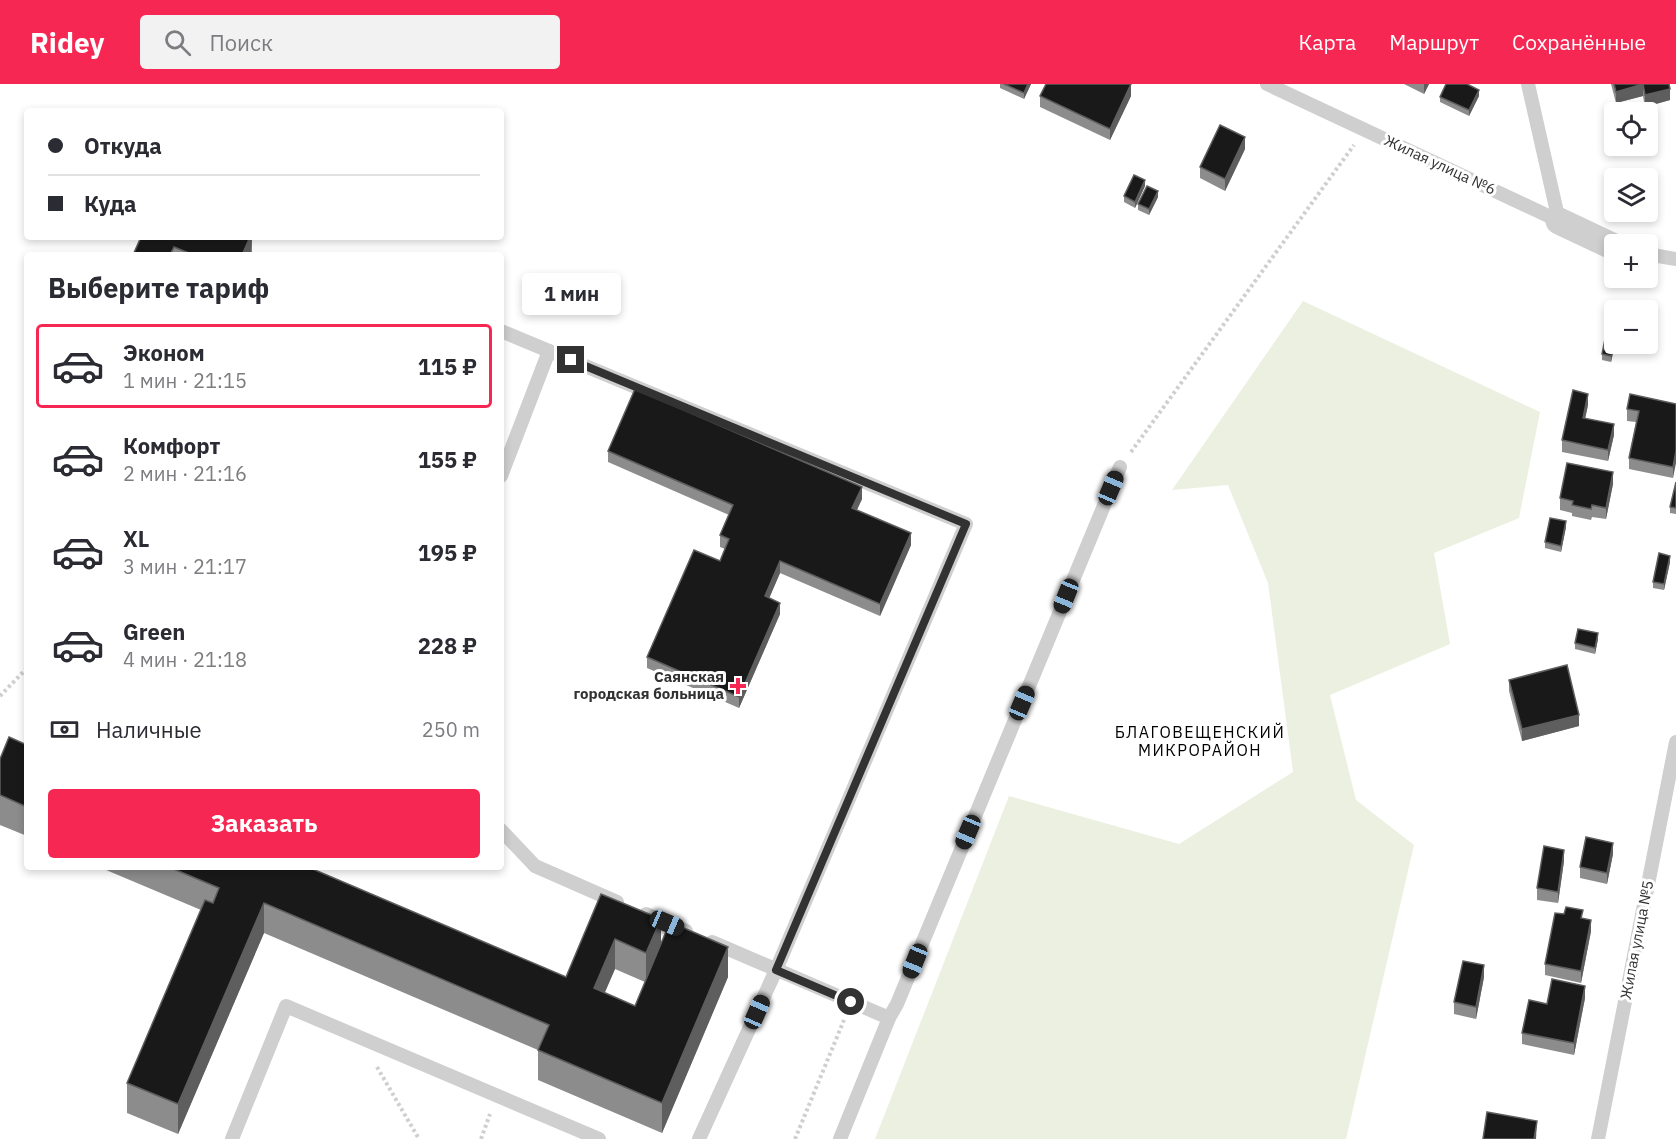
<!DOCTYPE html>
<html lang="ru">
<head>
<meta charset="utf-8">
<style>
  body { margin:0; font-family:"IBM Plex Sans",sans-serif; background:#f2f2f3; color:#2b2b33; height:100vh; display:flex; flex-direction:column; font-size:22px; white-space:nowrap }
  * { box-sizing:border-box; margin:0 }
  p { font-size:20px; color:#7c7c81 }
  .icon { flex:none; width:33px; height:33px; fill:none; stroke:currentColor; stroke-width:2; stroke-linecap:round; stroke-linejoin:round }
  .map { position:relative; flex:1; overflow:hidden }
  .details { position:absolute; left:24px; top:168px; width:480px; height:618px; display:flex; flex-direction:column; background:#fff; border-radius:6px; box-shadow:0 3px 9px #0003 }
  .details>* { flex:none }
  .hud { position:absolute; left:24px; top:24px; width:480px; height:132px; border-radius:6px; box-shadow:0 3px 9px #0003; display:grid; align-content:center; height:132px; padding:0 24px; background:#fff }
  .fabs { position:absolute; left:1604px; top:18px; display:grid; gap:12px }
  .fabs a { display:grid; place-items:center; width:54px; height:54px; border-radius:6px; background:#fff; box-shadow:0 3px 9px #0003; font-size:30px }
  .end { position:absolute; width:27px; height:27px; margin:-14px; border:8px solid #323232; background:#fff; box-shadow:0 0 0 3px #fff }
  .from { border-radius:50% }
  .bubble { position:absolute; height:42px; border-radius:6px; background:#fff; box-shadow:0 3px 9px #0003; font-size:20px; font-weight:700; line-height:42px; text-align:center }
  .car { position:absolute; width:18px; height:36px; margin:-18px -9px; border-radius:8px; box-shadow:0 0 4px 2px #0007; background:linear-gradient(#222 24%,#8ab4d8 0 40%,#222 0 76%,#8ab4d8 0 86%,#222 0) }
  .hud b { display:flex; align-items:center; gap:21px; height:57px; font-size:22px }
  .hud b+b { border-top:2px solid #e1e1e2 }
  .hud i { width:15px; height:15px; background:#2b2b33 }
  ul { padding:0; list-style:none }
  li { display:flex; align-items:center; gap:18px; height:84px; margin:0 12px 9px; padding:0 12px; border:3px solid transparent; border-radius:6px }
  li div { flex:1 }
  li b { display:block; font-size:22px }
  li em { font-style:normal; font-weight:700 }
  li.on { border-color:#f62853 }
  li>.icon { width:54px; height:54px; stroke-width:1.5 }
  h2 { padding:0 24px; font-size:27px; line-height:72px }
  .pay { display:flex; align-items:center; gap:15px; height:66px; padding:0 24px; font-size:22px }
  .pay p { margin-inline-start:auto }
  .primary-button { display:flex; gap:12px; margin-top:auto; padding:12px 24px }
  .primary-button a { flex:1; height:69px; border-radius:6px; background:#f62853; color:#fff; font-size:24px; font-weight:700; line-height:69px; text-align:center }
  header { display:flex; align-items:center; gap:36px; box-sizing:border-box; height:84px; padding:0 30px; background:#f62853; color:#fff }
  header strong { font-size:28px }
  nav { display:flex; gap:33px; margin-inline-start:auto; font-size:21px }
  .search { width:420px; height:54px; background:#f2f2f3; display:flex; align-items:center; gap:15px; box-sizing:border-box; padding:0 21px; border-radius:6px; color:#7c7c81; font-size:22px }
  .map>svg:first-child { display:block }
  .green { fill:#ebf0e0 }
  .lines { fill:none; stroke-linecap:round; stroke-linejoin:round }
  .path { stroke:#cfcfcf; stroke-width:4; stroke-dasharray:3 3; stroke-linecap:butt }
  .service { stroke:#cfcfcf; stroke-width:14 }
  .minor { stroke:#cfcfcf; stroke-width:27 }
  .wall { fill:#8c8c8c; fill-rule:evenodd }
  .shaded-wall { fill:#5e5e5e }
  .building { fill:#191919; stroke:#5e5e5e; stroke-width:1.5 }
  .route { stroke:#323232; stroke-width:8 }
  .poi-dot { fill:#f62853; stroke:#fff; stroke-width:2 }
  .labels { text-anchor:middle; stroke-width:6; stroke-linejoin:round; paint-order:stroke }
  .street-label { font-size:15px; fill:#323232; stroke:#fff }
  .poi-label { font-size:15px; font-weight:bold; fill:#323232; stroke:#fff; text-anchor:end }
  .neighbourhood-label { font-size:16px; letter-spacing:1.5px; fill:#000; stroke:#fff }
</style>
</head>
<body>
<header>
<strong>Ridey</strong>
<div class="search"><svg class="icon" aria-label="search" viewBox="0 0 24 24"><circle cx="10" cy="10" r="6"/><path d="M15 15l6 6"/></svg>Поиск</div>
<nav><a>Карта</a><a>Маршрут</a><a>Сохранённые</a></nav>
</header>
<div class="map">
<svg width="1676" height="1055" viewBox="0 0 1676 1055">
  <rect width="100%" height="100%" fill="#fff"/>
  <path class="green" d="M1303,217L1540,328L1519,434L1434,469L1450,560L1330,611L1356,716L1414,761L1346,1055H875L1009,712L1179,760L1293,688L1268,499L1228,401L1172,406Z"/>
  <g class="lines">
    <g class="path">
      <path d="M1131,368L1354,61"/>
      <path d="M0,612L27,584"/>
      <path d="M377,983L419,1055"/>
      <path d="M481,1055L490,1030"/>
      <path d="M795,1055L844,936"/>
    </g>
    <g class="service">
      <path d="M1267,0L1559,137"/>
      <path d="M1528,0L1559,137"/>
      <path d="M1647,170L1676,175"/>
      <path d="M501,247L549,267L501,392"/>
      <path d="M549,267L966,440L776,886L699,1055"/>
      <path d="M501,746L535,782L617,818"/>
      <path d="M646,830L686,847"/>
      <path d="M712,858L889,934"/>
      <path d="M232,1055L286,922L599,1055"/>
      <path d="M840,1055L889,934L897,920L1120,383"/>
      <path d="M1598,1055L1676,658"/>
    </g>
    <path class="minor" d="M1559,137L1614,163"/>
  </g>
  <g class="wall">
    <path d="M1000,0H1031L1024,15L1000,4Z"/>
    <path d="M1404,0H1429L1424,10Z"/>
    <path d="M1611,0H1669L1670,16L1645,23L1643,12L1616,19Z"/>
    <path d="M1040,12H1131L1110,56L1040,23Z"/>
    <path d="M1479,12L1469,32L1440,18V13Z"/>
    <path d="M1245,65L1225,107L1200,94V83Z"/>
    <path d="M1145,102L1135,124L1124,118V112Z"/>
    <path d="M1158,113L1149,131L1138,126V120Z"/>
    <path d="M141,153H252V169L251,171H133Z"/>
    <path d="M1614,260H1615L1611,278L1602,276V270Z"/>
    <path d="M1676,320L1673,394L1629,385V374L1636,338L1627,337V325Z"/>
    <path d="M1588,321L1585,334L1614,351L1608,377L1562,368V356Z"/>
    <path d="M608,367L862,415L857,426L911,461L880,532L780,489L769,514L780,530L739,624L647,584V573L720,477L725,465L720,463V451L729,431L608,378Z"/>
    <path d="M1676,398V430L1670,429V423Z"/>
    <path d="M1613,400L1606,435L1592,433L1591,436L1572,432V429L1560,426V414Z"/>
    <path d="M1566,443L1561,468L1545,464V458Z"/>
    <path d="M1670,478L1664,506L1653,504V498Z"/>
    <path d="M1598,555L1595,570L1575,565V559Z"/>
    <path d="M1509,596L1579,642L1522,657L1509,607Z"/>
    <path d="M27,661V752L0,741V675Z"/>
    <path d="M1613,770L1607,800L1580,794V783Z"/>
    <path d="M1564,777L1558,819L1537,816V804Z"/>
    <path d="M99,783H308L566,893L601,810L661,861L728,893L662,1049L538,996V966L264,849L178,1050L127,1029V999L201,826ZM615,885L645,898L635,922L604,909Z"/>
    <path d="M1583,834L1591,847L1581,899L1545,891V880Z"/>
    <path d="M1484,893L1476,935L1454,930V918Z"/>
    <path d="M1585,914L1574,971L1522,960V949Z"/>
  </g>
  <g class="shaded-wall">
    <path d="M1028,0H1031L1024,15V9Z"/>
    <path d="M1131,0V12L1110,56V45Z"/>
    <path d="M1424,0H1429L1424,10Z"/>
    <path d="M1643,0V12L1616,19V8Z"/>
    <path d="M1670,5V16L1645,23V11Z"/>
    <path d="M1479,6V12L1469,32V26Z"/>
    <path d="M1245,53V65L1225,107V95Z"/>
    <path d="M1145,96V102L1135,124V118Z"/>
    <path d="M1158,107V113L1149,131V125Z"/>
    <path d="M250,153H252L251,171H242Z"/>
    <path d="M1614,260H1615L1611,278V272Z"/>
    <path d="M1588,310V321L1583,345V334Z"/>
    <path d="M1614,340V351L1608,377V366Z"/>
    <path d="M1676,367V379L1673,394V383Z"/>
    <path d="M1613,388V400L1606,435V424Z"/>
    <path d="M862,403V415L852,436V424Z"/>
    <path d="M1566,437V443L1561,468V462Z"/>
    <path d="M911,449V461L880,532V520Z"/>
    <path d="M1670,472V478L1664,506V500Z"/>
    <path d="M780,477V489L765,524V512Z"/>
    <path d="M780,519V530L739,624V613Z"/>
    <path d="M1598,549V555L1595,570V564Z"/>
    <path d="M1579,631V642L1522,657V645Z"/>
    <path d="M1613,759V770L1607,800V789Z"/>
    <path d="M1564,766V777L1558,819V808Z"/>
    <path d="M264,819V849L178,1050V1020Z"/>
    <path d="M661,835V865L646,898V869Z"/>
    <path d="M1591,836V847L1581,899V887Z"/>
    <path d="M615,855V885L594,934V904Z"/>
    <path d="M728,863V893L662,1049V1019Z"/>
    <path d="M1484,881V893L1476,935V923Z"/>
    <path d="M1585,902V914L1574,971V959Z"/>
    <path d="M1537,1037L1536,1055H1534Z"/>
  </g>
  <g class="building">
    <path d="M1004,0H1028L1024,9Z"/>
    <path d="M1046,0H1131L1110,45L1040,12Z"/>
    <path d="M1446,0H1467L1479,6L1469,26L1440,13Z"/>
    <path d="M1614,0H1669L1670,5L1645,11L1643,0L1616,8Z"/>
    <path d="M1220,41L1245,53L1225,95L1200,83Z"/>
    <path d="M1134,91L1145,96L1135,118L1124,112Z"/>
    <path d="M1147,102L1158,107L1149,125L1138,120Z"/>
    <path d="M141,153H250L242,171H194L174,163L170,171H133Z"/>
    <path d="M1609,236L1614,237V258L1611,272L1602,270Z"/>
    <path d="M635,305L862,403L852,424L911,449L880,520L780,477L765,512L780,519L739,613L647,573L694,466L720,477L729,455L720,451L733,421L608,367Z"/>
    <path d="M1573,306L1588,310L1583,334L1614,340L1608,366L1562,356Z"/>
    <path d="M1630,310L1676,320V367L1673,383L1629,374L1639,327L1627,325Z"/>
    <path d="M1567,379L1613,388L1606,424L1592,421L1591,425L1572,421L1573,417L1560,414Z"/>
    <path d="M1676,398V424L1670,423Z"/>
    <path d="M1550,434L1566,437L1561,462L1545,458Z"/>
    <path d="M1659,469L1670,472L1664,500L1653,498Z"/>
    <path d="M1578,545L1598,549L1595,564L1575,559Z"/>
    <path d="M1567,581L1579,631L1522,645L1509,596Z"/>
    <path d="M9,653L27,661V723L0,711V675Z"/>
    <path d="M1586,753L1613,759L1607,789L1580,783Z"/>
    <path d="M1544,762L1564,766L1558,808L1537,804Z"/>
    <path d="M169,783H308L566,893L601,810L661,835L646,869L615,855L594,904L635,922L670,838L728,863L662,1019L538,966L549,941L264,819L178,1020L127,999L205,816L213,819L219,804Z"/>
    <path d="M1566,823L1583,826L1581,834L1591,836L1581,887L1545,880L1555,829L1564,830Z"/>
    <path d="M1463,877L1484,881L1476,923L1454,918Z"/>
    <path d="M1552,895L1585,902L1574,959L1522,949L1529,916L1547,920Z"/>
    <path d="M1487,1028L1537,1037L1534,1055H1483Z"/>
  </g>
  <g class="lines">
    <path class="route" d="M571,276L966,440L776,886L851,918"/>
  </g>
  <path class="poi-dot" d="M735 593h6v6h6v6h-6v6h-6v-6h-6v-6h6z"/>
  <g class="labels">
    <g class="street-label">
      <text transform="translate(1440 81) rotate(25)" y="5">Жилая улица №6</text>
      <text transform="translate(1637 856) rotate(-79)" y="5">Жилая улица №5</text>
    </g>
    <g class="poi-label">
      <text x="724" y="598">Саянская<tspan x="724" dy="17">городская больница</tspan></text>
    </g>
    <g class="neighbourhood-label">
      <text x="1200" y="654">БЛАГОВЕЩЕНСКИЙ<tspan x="1200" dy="18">МИКРОРАЙОН</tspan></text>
    </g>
  </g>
</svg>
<div class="fabs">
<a><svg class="icon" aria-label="locate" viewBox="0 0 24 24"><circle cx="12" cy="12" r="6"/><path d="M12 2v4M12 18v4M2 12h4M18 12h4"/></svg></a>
<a><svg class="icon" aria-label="layers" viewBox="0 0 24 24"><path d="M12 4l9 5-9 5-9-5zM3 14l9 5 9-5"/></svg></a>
<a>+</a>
<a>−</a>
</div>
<i class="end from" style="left:851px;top:918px"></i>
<i class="end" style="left:571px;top:276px"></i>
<div class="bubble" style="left:522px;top:189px;width:99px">1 мин</div>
<i class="car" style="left:1111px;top:404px;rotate:23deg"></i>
<i class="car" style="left:1066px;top:512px;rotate:202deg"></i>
<i class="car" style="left:1022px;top:619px;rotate:23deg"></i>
<i class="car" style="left:968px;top:748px;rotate:203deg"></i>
<i class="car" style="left:667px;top:839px;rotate:113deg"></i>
<i class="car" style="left:915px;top:877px;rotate:202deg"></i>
<i class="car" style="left:757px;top:928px;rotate:24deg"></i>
<div class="hud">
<b><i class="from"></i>Откуда</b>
<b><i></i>Куда</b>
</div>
<section class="details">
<h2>Выберите тариф</h2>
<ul>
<li class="on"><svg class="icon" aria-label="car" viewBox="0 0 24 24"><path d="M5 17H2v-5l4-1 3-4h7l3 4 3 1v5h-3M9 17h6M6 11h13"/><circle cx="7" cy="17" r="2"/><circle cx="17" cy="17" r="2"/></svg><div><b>Эконом</b><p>1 мин · 21:15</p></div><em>115 ₽</em></li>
<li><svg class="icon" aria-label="car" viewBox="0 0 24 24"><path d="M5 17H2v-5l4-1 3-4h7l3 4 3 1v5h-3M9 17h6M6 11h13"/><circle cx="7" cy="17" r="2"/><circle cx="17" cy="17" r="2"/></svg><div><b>Комфорт</b><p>2 мин · 21:16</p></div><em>155 ₽</em></li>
<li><svg class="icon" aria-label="car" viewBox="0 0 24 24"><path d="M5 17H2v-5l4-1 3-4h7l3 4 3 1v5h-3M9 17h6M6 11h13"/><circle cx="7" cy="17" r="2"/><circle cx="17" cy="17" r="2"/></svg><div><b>XL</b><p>3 мин · 21:17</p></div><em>195 ₽</em></li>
<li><svg class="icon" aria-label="car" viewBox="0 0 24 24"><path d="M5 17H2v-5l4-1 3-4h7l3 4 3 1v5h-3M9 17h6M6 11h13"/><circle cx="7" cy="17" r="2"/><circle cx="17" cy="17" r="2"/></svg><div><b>Green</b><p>4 мин · 21:18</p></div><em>228 ₽</em></li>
</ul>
<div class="pay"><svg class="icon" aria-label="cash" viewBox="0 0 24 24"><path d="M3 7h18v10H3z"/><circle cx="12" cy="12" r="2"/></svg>Наличные<p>250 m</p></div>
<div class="primary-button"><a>Заказать</a></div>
</section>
</div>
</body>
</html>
